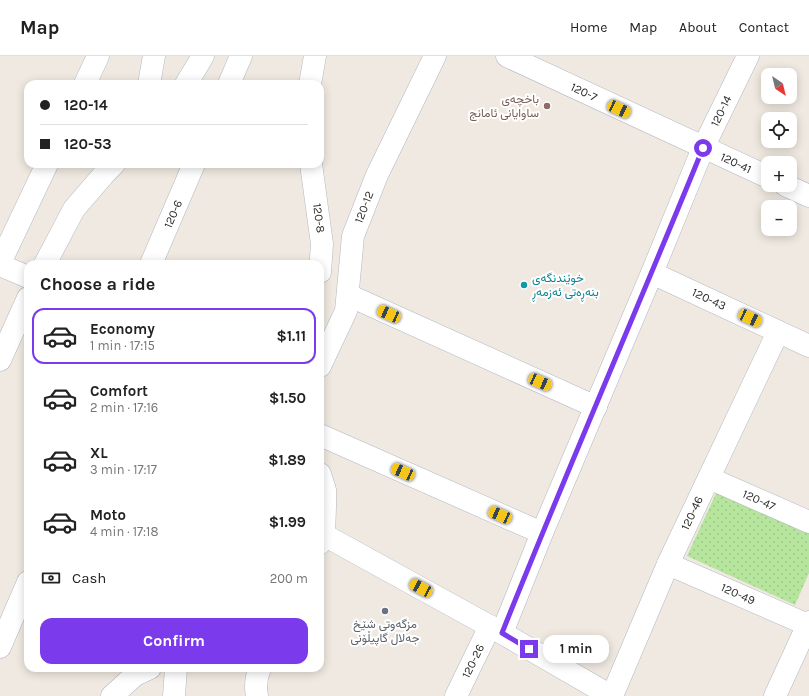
<!DOCTYPE html>
<html lang="en">
<head>
<meta charset="utf-8">
<style>
  body { margin:0; font-family:Karla,Vazirmatn,sans-serif; background:#f2f2f2; color:#222; height:100vh; display:flex; flex-direction:column; font-size:15px; white-space:nowrap }
  * { box-sizing:border-box; margin:0 }
  p { font-size:13px; color:#767676 }
  .icon { flex:none; width:22px; height:22px; fill:none; stroke:currentColor; stroke-width:2; stroke-linecap:round; stroke-linejoin:round }
  .map { position:relative; flex:1; overflow:hidden }
  .drawer { position:absolute; left:24px; top:204px; width:300px; height:412px; display:flex; flex-direction:column; background:#fff; border-radius:12px; box-shadow:0 2px 10px #0003 }
  .drawer>* { flex:none }
  .hud { position:absolute; left:24px; top:24px; width:300px; height:88px; border-radius:12px; box-shadow:0 2px 10px #0003; display:grid; align-content:center; height:88px; padding:0 16px; background:#fff }
  .needle { width:26px; rotate:145deg }
  .buttons { position:absolute; left:761px; top:12px; display:grid; gap:8px }
  .buttons a { display:grid; place-items:center; width:36px; height:36px; border-radius:8px; background:#fff; box-shadow:0 2px 10px #0003; font-size:20px }
  .end { position:absolute; width:18px; height:18px; margin:-9px; border:5px solid #7c3aed; background:#fff; box-shadow:0 0 0 2px #fff }
  .from { border-radius:50% }
  .bubble { position:absolute; height:28px; border-radius:12px; background:#fff; box-shadow:0 2px 10px #0003; font-size:13px; font-weight:700; line-height:28px; text-align:center }
  .car { position:absolute; width:12px; height:24px; margin:-12px -6px; border-radius:5px; box-shadow:0 0 3px 1px #0007; background:linear-gradient(#f5c518 24%,#345 0 40%,#f5c518 0 76%,#345 0 86%,#f5c518 0) }
  .hud b { display:flex; align-items:center; gap:14px; height:38px; font-size:15px }
  .hud b+b { border-top:1px solid #e0e0e0 }
  .hud i { width:10px; height:10px; background:#222 }
  ul { padding:0; list-style:none }
  li { display:flex; align-items:center; gap:12px; height:56px; margin:0 8px 6px; padding:0 8px; border:2px solid transparent; border-radius:12px }
  li div { flex:1 }
  li b { display:block; font-size:15px }
  li em { font-style:normal; font-weight:700 }
  li.on { border-color:#7c3aed }
  li>.icon { width:36px; height:36px; stroke-width:1.5 }
  h2 { padding:0 16px; font-size:18px; line-height:48px }
  .pay { display:flex; align-items:center; gap:10px; height:44px; padding:0 16px; font-size:15px }
  .pay p { margin-inline-start:auto }
  .cta { display:flex; gap:8px; margin-top:auto; padding:8px 16px }
  .cta a { flex:1; height:46px; border-radius:12px; background:#7c3aed; color:#fff; font-size:16px; font-weight:700; line-height:46px; text-align:center }
  header { display:flex; align-items:center; gap:24px; box-sizing:border-box; height:56px; padding:0 20px; background:#fff; border-bottom:1px solid #e0e0e0 }
  header strong { font-size:19px }
  nav { display:flex; gap:22px; margin-inline-start:auto; font-size:14px }
  .map>svg:first-child { display:block }
  .grass { fill:url(#grass-dots) }
  .lines { fill:none; stroke-linecap:round; stroke-linejoin:round }
  .minor-casing { stroke:#b4b7c1; stroke-width:23 }
  .minor { stroke:#fff; stroke-width:22 }
  .route { stroke:#7c3aed; stroke-width:5 }
  .education-dot { fill:#8d6e63; stroke:#fff; stroke-width:1.5 }
  .culture-dot { fill:#0f9aa8; stroke:#fff; stroke-width:1.5 }
  .worship-dot { fill:#6b7280; stroke:#fff; stroke-width:1.5 }
  .labels { text-anchor:middle; stroke-width:4; stroke-linejoin:round; paint-order:stroke }
  .street-label { font-size:12px; fill:#2e2e2e; stroke:#fff }
  .education-label { font-size:12px; fill:#785e54; stroke:#fff; text-anchor:end }
  .culture-label { font-size:12px; fill:#0d838f; stroke:#fff; text-anchor:start }
  .worship-label { font-size:12px; fill:#5b616d; stroke:#fff }
</style>
</head>
<body>
<header>
<strong>Map</strong>
<nav><a>Home</a><a>Map</a><a>About</a><a>Contact</a></nav>
</header>
<div class="map">
<svg width="809" height="640" viewBox="0 0 809 640">
  <defs>
    <pattern id="grass-dots" width="8" height="8" patternUnits="userSpaceOnUse"><rect width="8" height="8" fill="#b6e59e"/><path d="M2 2h.1M6 6h.1" fill="none" stroke="#9dc588" stroke-width="1.8" stroke-linecap="round"/></pattern>
  </defs>
  <rect width="100%" height="100%" fill="#efe9e1"/>
  <path class="grass" d="M719,431L809,472V517L795,549L687,500Z"/>
  <g class="lines">
    <g class="minor-casing">
      <g id="minor">
        <path d="M507,0L768,121"/>
        <path d="M85,28L98,0"/>
        <path d="M149,28L154,0"/>
        <path d="M186,28L203,0"/>
        <path d="M229,28L241,0"/>
        <path d="M310,28L315,0"/>
        <path d="M311,108L322,188L320,216"/>
        <path d="M785,129L809,140"/>
        <path d="M0,207L47,108"/>
        <path d="M45,208L74,153L105,117L114,108"/>
        <path d="M151,208L194,108"/>
        <path d="M0,209L28,221"/>
        <path d="M652,217L809,290"/>
        <path d="M348,239L596,351"/>
        <path d="M0,304L28,242"/>
        <path d="M320,310L346,255L353,180L377,119L435,0"/>
        <path d="M320,379L542,477"/>
        <path d="M320,418L325,434V451L324,479L320,487"/>
        <path d="M709,422L809,466"/>
        <path d="M324,479L502,577L611,640"/>
        <path d="M668,508L808,569"/>
        <path d="M502,577L542,477L652,217L703,92L748,0"/>
        <path d="M0,591L28,526"/>
        <path d="M112,640L135,619L150,612"/>
        <path d="M174,640L176,612"/>
        <path d="M257,640C255,630 256,621 260,612"/>
        <path d="M456,640L490,570"/>
        <path d="M612,640L668,508L778,276"/>
        <path d="M775,640L809,566"/>
      </g>
    </g>
    <use href="#minor" class="minor"/>
  </g>
  <g class="lines">
    <path class="route" d="M529,593L502,577C567,414 637,254 703,92"/>
  </g>
  <circle class="education-dot" cx="547" cy="50" r="4"/>
  <circle class="culture-dot" cx="524" cy="229" r="4"/>
  <circle class="worship-dot" cx="385" cy="555" r="4"/>
  <g class="labels">
    <g class="street-label">
      <text transform="translate(584 36) rotate(25)" y="4">120-7</text>
      <text transform="translate(721 55) rotate(-64)" y="4">120-14</text>
      <text transform="translate(736 107) rotate(25)" y="4">120-41</text>
      <text transform="translate(364 151) rotate(-69)" y="4">120-12</text>
      <text transform="translate(173 158) rotate(-67)" y="4">120-6</text>
      <text transform="translate(319 162) rotate(82)" y="4">120-8</text>
      <text transform="translate(709 243) rotate(25)" y="4">120-43</text>
      <text transform="translate(759 444) rotate(24)" y="4">120-47</text>
      <text transform="translate(692 457) rotate(-65)" y="4">120-46</text>
      <text transform="translate(738 538) rotate(24)" y="4">120-49</text>
      <text transform="translate(473 605) rotate(-64)" y="4">120-26</text>
    </g>
    <g class="education-label">
      <text x="539" y="47">باخچەی<tspan x="539" dy="14">ساوایانی ئامانج</tspan></text>
    </g>
    <g class="culture-label">
      <text x="532" y="226">خوێندنگەی<tspan x="532" dy="14">بنەڕەتی ئەزمەڕ</tspan></text>
    </g>
    <g class="worship-label">
      <text x="385" y="572">مزگەوتی شێخ<tspan x="385" dy="14">جەلال گاپیڵۆنی</tspan></text>
    </g>
  </g>
</svg>
<div class="buttons">
<a><svg class="needle" viewBox="-14 -14 28 28"><path d="M0-13l5 13h-10z" fill="#e53935"/><path d="M0 13l5-13h-10z" fill="#767676"/></svg></a>
<a><svg class="icon" aria-label="locate" viewBox="0 0 24 24"><circle cx="12" cy="12" r="6"/><path d="M12 2v4M12 18v4M2 12h4M18 12h4"/></svg></a>
<a>+</a>
<a>−</a>
</div>
<i class="end from" style="left:703px;top:92px"></i>
<i class="end" style="left:529px;top:593px"></i>
<div class="bubble" style="left:543px;top:579px;width:66px">1 min</div>
<i class="car" style="left:619px;top:53px;rotate:115deg"></i>
<i class="car" style="left:389px;top:258px;rotate:294deg"></i>
<i class="car" style="left:750px;top:262px;rotate:115deg"></i>
<i class="car" style="left:540px;top:326px;rotate:114deg"></i>
<i class="car" style="left:403px;top:416px;rotate:294deg"></i>
<i class="car" style="left:500px;top:459px;rotate:294deg"></i>
<i class="car" style="left:421px;top:532px;rotate:298deg"></i>
<div class="hud">
<b><i class="from"></i>120-14</b>
<b><i></i>120-53</b>
</div>
<section class="drawer">
<h2>Choose a ride</h2>
<ul>
<li class="on"><svg class="icon" aria-label="car" viewBox="0 0 24 24"><path d="M5 17H2v-5l4-1 3-4h7l3 4 3 1v5h-3M9 17h6M6 11h13"/><circle cx="7" cy="17" r="2"/><circle cx="17" cy="17" r="2"/></svg><div><b>Economy</b><p>1 min · 17:15</p></div><em>$1.11</em></li>
<li><svg class="icon" aria-label="car" viewBox="0 0 24 24"><path d="M5 17H2v-5l4-1 3-4h7l3 4 3 1v5h-3M9 17h6M6 11h13"/><circle cx="7" cy="17" r="2"/><circle cx="17" cy="17" r="2"/></svg><div><b>Comfort</b><p>2 min · 17:16</p></div><em>$1.50</em></li>
<li><svg class="icon" aria-label="car" viewBox="0 0 24 24"><path d="M5 17H2v-5l4-1 3-4h7l3 4 3 1v5h-3M9 17h6M6 11h13"/><circle cx="7" cy="17" r="2"/><circle cx="17" cy="17" r="2"/></svg><div><b>XL</b><p>3 min · 17:17</p></div><em>$1.89</em></li>
<li><svg class="icon" aria-label="car" viewBox="0 0 24 24"><path d="M5 17H2v-5l4-1 3-4h7l3 4 3 1v5h-3M9 17h6M6 11h13"/><circle cx="7" cy="17" r="2"/><circle cx="17" cy="17" r="2"/></svg><div><b>Moto</b><p>4 min · 17:18</p></div><em>$1.99</em></li>
</ul>
<div class="pay"><svg class="icon" aria-label="cash" viewBox="0 0 24 24"><path d="M3 7h18v10H3z"/><circle cx="12" cy="12" r="2"/></svg>Cash<p>200 m</p></div>
<div class="cta"><a>Confirm</a></div>
</section>
</div>
</body>
</html>
